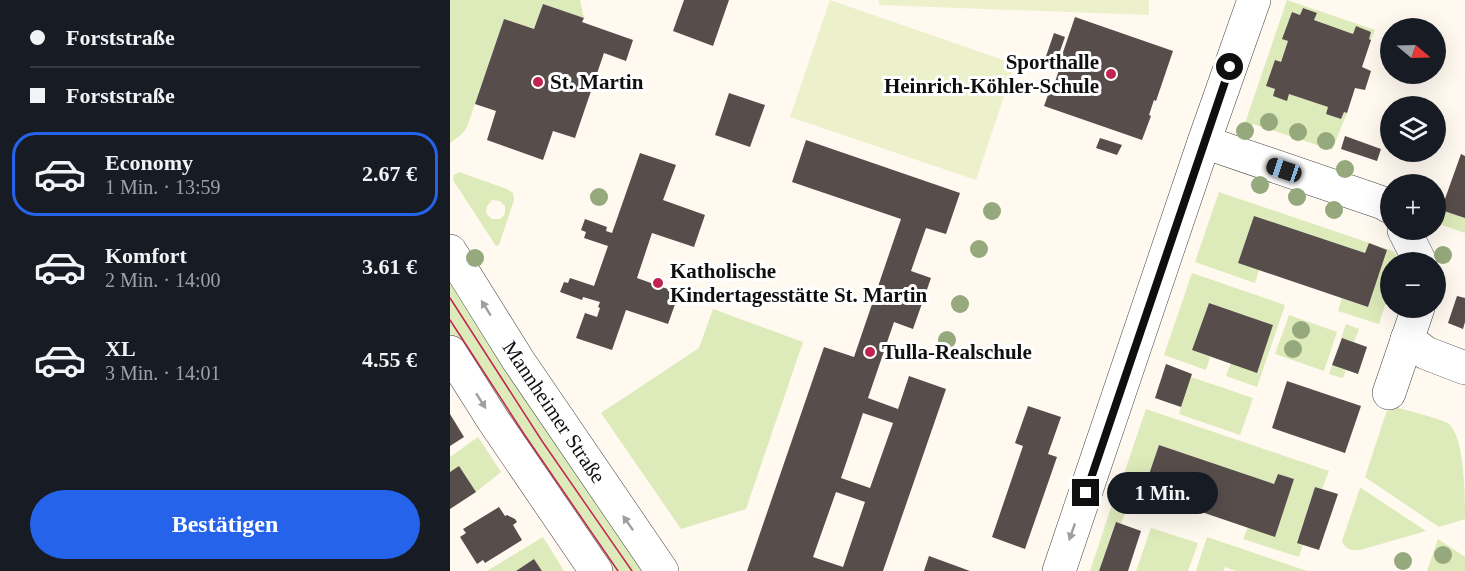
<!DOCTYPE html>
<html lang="de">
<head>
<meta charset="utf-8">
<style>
  body { margin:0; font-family:"Times New Roman",serif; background:#20242c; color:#f1f3f6; height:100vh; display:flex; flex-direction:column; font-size:22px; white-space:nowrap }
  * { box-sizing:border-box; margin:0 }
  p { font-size:20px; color:#9ea1a6 }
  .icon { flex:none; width:33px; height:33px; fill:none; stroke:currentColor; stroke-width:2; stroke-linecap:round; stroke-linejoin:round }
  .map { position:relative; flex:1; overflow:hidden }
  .sheet { display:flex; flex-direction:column; background:#171b24; width:450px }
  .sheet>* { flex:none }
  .top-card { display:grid; align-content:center; height:132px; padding:0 30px; background:#171b24 }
  .needle { width:39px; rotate:109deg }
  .fabs { position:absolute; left:930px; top:18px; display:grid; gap:12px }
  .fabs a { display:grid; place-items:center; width:66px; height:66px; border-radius:50%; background:#171b24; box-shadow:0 6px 24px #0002; font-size:30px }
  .end { position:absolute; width:27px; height:27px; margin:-14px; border:8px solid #0f0f0f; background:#fff; box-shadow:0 0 0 3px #fff }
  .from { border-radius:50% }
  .bubble { position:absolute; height:42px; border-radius:21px; background:#171b24; box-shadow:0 6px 24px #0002; font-size:20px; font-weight:800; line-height:42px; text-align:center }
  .car { position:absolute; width:18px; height:36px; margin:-18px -9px; border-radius:8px; box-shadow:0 0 4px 2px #0007; background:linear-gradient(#222 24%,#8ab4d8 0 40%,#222 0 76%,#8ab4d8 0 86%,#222 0) }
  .top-card b { display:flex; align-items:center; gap:21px; height:57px; font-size:22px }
  .top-card b+b { border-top:2px solid #363941 }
  .top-card i { width:15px; height:15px; background:#f1f3f6 }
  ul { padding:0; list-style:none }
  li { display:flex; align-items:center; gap:18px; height:84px; margin:0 12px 9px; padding:0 18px; border:3px solid transparent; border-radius:24px }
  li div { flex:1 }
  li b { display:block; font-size:22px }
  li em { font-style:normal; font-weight:800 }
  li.current { border-color:#2563eb }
  li>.icon { width:54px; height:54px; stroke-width:1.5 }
  .cta { display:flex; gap:12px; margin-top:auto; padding:12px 30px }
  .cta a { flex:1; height:69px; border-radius:36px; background:#2563eb; color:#fff; font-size:24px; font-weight:800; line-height:69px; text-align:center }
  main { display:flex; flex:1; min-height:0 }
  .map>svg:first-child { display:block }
  .green { fill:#ddeab9; fill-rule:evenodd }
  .pitch { fill:#ecf1cb }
  .building { fill:#574d4b; fill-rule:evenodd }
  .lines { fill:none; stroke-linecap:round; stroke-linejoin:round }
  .minor-casing { stroke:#424242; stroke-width:34 }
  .minor { stroke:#fff; stroke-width:33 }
  .tram { stroke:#c02550; stroke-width:1.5 }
  .tree { fill:#95a97c }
  .oneway { fill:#9f9f9f }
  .route { stroke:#0f0f0f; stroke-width:8 }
  .poi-dot { fill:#c02550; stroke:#fff; stroke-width:2 }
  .labels { text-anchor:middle; stroke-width:6; stroke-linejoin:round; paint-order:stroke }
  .poi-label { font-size:21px; font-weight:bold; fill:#0f0f0f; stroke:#fff; text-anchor:start }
  .street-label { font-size:21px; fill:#0f0f0f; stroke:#fff }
</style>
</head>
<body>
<main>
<section class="sheet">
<div class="top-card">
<b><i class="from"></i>Forststraße</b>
<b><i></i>Forststraße</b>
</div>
<ul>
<li class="current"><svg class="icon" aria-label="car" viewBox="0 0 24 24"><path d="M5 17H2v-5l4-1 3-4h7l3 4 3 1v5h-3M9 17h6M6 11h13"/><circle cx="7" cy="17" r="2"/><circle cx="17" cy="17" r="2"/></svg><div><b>Economy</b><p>1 Min. · 13:59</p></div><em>2.67 €</em></li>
<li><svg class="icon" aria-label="car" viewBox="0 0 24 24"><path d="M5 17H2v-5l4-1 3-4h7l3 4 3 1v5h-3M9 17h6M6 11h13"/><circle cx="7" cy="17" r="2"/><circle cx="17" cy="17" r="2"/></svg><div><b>Komfort</b><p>2 Min. · 14:00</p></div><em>3.61 €</em></li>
<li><svg class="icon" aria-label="car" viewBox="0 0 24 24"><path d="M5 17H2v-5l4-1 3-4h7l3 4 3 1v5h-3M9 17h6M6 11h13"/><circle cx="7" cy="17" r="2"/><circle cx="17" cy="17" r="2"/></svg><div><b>XL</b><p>3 Min. · 14:01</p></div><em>4.55 €</em></li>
</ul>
<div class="cta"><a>Bestätigen</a></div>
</section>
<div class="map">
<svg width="1015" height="571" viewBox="0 0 1015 571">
  <rect width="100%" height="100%" fill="#fff9f0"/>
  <g class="green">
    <path d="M0,0H130L134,18L93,4L84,29L54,19L17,127L12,134L0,143Z"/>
    <path d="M837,0L925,30L921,40L919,39L921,32L906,26L903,34L864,20L866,13L853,8L850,15L842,12L833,39L838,41L831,62L816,86L825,89L823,96L837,100L839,94L878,107L876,114L891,119L894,112L897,113L882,150L803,124L796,143L789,141Z"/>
    <path d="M9,172L57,189L63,193L64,200L49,245L46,246L3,180L4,175ZM42,200L50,201L55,206V214L50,219H42L36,213L37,206Z"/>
    <path d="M769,192L943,251L950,261L940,262V290L929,324L888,311L892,298L918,307L937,250L919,243L915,253L804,216L788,263L809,270L805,283L745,262Z"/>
    <path d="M986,208L1015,218V233L986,223Z"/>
    <path d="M0,269L201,571H160L61,427L0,333Z"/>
    <path d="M742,273L835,305L807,387L776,376L781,363L807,372L823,325L759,303L742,350L760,357L756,370L714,355Z"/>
    <path d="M263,309L353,342L296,509L231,529L151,413L249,348Z"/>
    <path d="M839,315L887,332L874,371L825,354Z"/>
    <path d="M896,324L909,329L904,342L891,338L882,365L896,370L893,378L879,374Z"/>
    <path d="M741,377L803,398L790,435L729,414Z"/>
    <path d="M945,407C956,410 992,419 999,424C1015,439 1015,496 1015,519L989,527L915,477L935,416L937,411Z"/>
    <path d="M696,409L879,471L872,489L865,487L847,542L853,545L849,557L793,539L798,527L825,536L844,479L828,474L824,484L709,445L693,492L713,499L709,512L666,497Z"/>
    <path d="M28,437L51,472L26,492L9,467L0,472V457Z"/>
    <path d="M910,488H911L976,531L910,550C902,551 895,549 892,541Z"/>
    <path d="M662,505L676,510L671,524L665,523L649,571H640Z"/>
    <path d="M701,528L748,543L738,571H686Z"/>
    <path d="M93,537L114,571H92L84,559L66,571H37Z"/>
    <path d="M757,537L857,571H786L775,567L773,571H746Z"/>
    <path d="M988,539L1015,557V571H977Z"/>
  </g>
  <g class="pitch">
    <path d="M380,0L565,64L526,180L340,117Z"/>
    <path d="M429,0H699V15L429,5Z"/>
  </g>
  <g class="building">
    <path d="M234,0H279L263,46L223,31Z"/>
    <path d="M93,4L134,18L132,22L183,40L176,61L154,53L125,138L103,131L93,160L37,140L46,111L25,104L54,19L84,29Z"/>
    <path d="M853,8L867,13L864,20L903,34L906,26L921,32L919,39L921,40L912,67L921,71L915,90L905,88L897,113L894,112L891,119L876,114L878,107L839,94L837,101L823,96L825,89L816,86L825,60L831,62L838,41L832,39L842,12L850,15Z"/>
    <path d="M625,17L723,51L706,101L704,100L699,115L701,116L692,140L594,106L603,81L605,82L610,67H608Z"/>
    <path d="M604,33L615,37L605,65L594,62Z"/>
    <path d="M279,93L315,105L300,147L265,135Z"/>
    <path d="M895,136L931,149L927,161L891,149Z"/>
    <path d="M650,138L672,145L667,155L646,148Z"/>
    <path d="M356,140L510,193L496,234L476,228L461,271L481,278L463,329L444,322L418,398L448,409L459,376L496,389L433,571H297L374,347L404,357L451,219L342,182ZM413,413L443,423L420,488L391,478ZM386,492L415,502L393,567L363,557Z"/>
    <path d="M190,153L226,165L213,200L255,215L244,247L202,233L187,278L229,293L218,324L176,310L162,350L126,338L135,313L147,317L150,308L148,307L150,302L133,297L132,300L110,292L114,282L118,283L120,278L144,286L158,246L134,238L136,232L131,230L135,219L157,227L156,231L162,233Z"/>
    <path d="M1011,154L1015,156V218L991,210Z"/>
    <path d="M804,216L915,253L919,243L937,250L918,307L788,263Z"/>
    <path d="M1007,296L1015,298V322L1013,329L998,323Z"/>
    <path d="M759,303L823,325L807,373L742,350Z"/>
    <path d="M892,338L917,347L908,374L882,365Z"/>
    <path d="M716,364L742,374L731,407L705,398Z"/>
    <path d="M837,381L911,406L895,453L822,428Z"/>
    <path d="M578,406L611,417L598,454L607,457L575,549L542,537L573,446L565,443Z"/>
    <path d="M0,414L14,437L0,446Z"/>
    <path d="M709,445L824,484L828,474L844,479L825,537L693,492Z"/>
    <path d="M9,466L26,492L0,509V472Z"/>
    <path d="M865,487L888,494L869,550L847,543Z"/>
    <path d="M49,507L55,516L57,515L65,519L67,522L63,525L72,540L35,563L33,560L27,564L10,537L16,533L13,529Z"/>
    <path d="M666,522L691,531L678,571H649Z"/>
    <path d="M479,556L520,571H474Z"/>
    <path d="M84,559L92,571H66Z"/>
  </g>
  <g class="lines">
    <g class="minor-casing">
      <g id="minor">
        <path d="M754,142L933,203L940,207"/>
        <path d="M954,230L970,262"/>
        <path d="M0,251L68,360L212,571"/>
        <path d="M957,339L976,353L1015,368"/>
        <path d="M0,352L43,420L146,571"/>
        <path d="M939,393L968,308"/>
        <path d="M609,571L754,142L804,0"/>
      </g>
    </g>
    <use href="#minor" class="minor"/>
    <g class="tram">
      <path d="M0,298L92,441L182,571"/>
      <path d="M0,320L74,434L168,571"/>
    </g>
  </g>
  <g class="tree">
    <circle cx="819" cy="122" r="9"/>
    <circle cx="795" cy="131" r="9"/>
    <circle cx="848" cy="132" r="9"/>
    <circle cx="876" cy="141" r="9"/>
    <circle cx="895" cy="169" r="9"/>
    <circle cx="810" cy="185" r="9"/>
    <circle cx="149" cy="197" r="9"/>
    <circle cx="847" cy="197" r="9"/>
    <circle cx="884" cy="210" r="9"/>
    <circle cx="542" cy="211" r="9"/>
    <circle cx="529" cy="249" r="9"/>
    <circle cx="993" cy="255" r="9"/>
    <circle cx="25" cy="258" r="9"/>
    <circle cx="510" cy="304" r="9"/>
    <circle cx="851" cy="330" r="9"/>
    <circle cx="497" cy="340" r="9"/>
    <circle cx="843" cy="349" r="9"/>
    <circle cx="993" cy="555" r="9"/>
    <circle cx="953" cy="561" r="9"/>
  </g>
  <defs><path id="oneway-solid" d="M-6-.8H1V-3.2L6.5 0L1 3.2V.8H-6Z" transform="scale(1.5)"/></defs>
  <g class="oneway">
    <use href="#oneway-solid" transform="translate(36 308) rotate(-122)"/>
    <use href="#oneway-solid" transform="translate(31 401) rotate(57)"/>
    <use href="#oneway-solid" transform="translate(178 523) rotate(-125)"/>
    <use href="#oneway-solid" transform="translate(622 532) rotate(109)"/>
  </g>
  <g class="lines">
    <path class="route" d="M636,493L780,67"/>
  </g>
  <g class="poi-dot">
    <circle cx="661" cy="74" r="6"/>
    <circle cx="88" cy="82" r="6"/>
    <circle cx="208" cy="283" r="6"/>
    <circle cx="420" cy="352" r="6"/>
  </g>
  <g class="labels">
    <g class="poi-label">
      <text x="649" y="69" text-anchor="end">Sporthalle<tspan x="649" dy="24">Heinrich-Köhler-Schule</tspan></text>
      <text x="100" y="89">St. Martin</text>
      <text x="220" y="278">Katholische<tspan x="220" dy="24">Kindertagesstätte St. Martin</tspan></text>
      <text x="432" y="359">Tulla-Realschule</text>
    </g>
    <g class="street-label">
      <text transform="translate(104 412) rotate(56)" y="7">Mannheimer Straße</text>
    </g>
  </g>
</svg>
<div class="fabs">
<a><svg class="needle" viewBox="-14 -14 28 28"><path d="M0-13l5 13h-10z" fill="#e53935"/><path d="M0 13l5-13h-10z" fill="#9ea1a6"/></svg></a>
<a><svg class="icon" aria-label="layers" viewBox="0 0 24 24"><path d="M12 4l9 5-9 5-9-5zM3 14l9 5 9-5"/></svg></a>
<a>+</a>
<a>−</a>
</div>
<i class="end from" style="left:780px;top:67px"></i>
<i class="end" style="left:636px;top:493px"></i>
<div class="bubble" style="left:657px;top:472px;width:111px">1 Min.</div>
<i class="car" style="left:834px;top:170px;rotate:289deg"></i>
</div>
</main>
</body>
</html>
